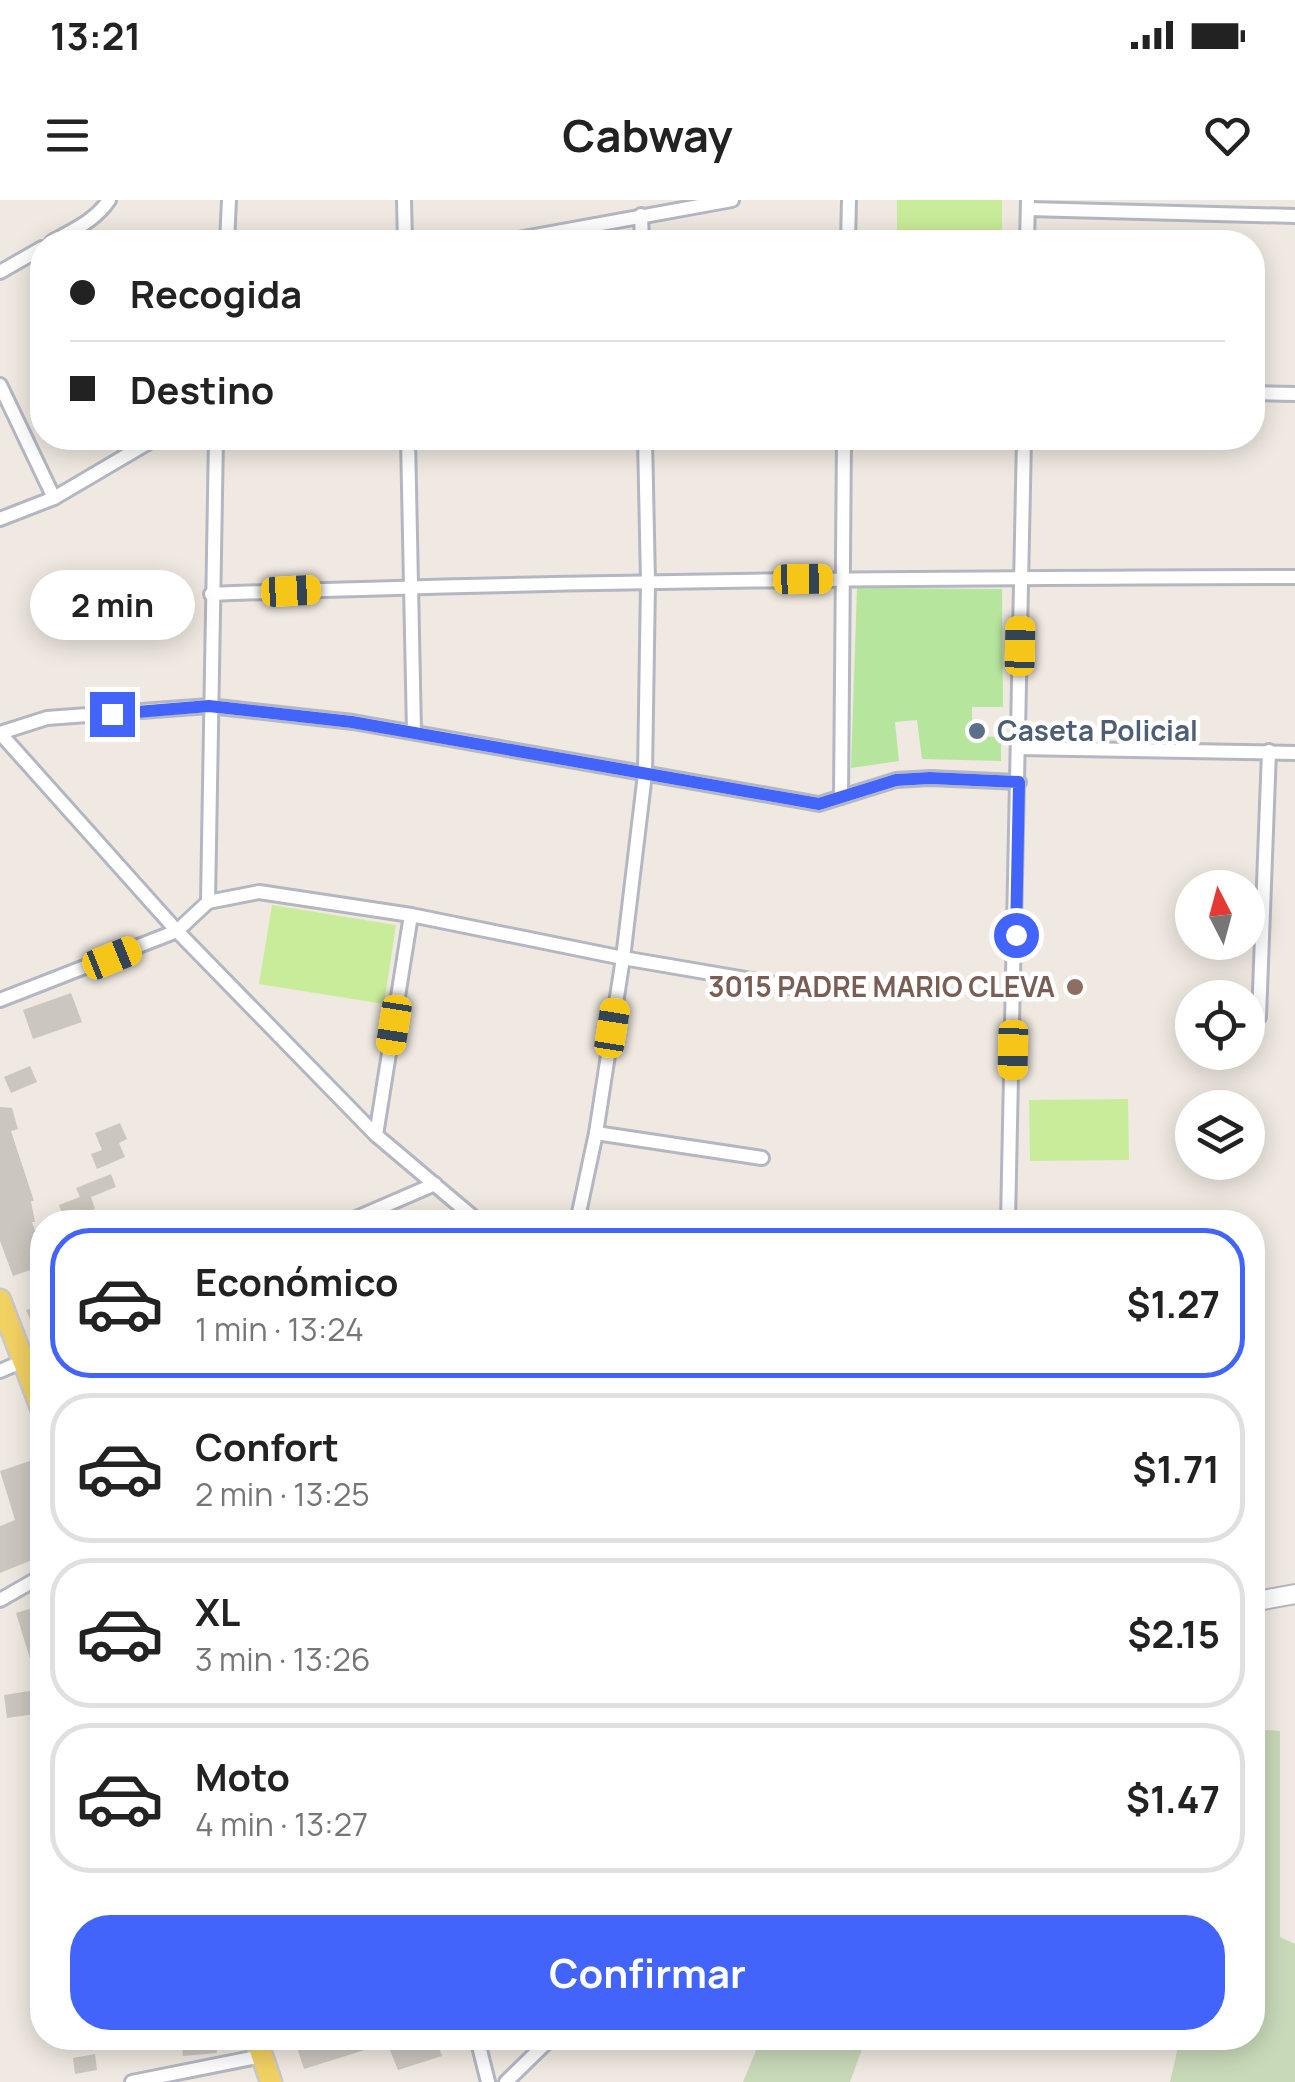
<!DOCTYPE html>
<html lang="es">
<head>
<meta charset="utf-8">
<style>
  body { margin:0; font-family:Manrope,sans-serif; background:#f2f2f2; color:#222; height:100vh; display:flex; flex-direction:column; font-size:38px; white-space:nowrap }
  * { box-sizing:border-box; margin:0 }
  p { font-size:32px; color:#767676 }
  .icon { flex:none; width:55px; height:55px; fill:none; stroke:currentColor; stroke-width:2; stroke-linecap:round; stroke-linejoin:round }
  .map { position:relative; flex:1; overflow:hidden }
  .side { position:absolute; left:30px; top:1010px; width:1235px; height:840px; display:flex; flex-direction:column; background:#fff; border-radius:40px; box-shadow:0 5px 25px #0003 }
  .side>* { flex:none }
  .banner { position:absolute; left:30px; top:30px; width:1235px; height:220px; border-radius:40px; box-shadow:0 5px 25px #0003; display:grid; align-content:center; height:220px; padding:0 40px; background:#fff }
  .needle { width:65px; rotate:354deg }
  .buttons { position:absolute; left:1175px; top:670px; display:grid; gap:20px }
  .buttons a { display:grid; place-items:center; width:90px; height:90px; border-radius:50%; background:#fff; box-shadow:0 5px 25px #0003; font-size:50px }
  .end { position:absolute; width:45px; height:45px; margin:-22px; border:12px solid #4264fb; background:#fff; box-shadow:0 0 0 5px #fff }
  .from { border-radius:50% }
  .bubble { position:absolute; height:70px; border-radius:35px; background:#fff; box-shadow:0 5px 25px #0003; font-size:32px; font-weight:700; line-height:70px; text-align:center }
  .car { position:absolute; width:30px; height:60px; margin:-30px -15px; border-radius:12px; box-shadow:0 0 8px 2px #0007; background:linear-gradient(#f5c518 24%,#345 0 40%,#f5c518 0 76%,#345 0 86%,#f5c518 0) }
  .banner b { display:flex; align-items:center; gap:35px; height:95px; font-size:38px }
  .banner b+b { border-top:2px solid #e0e0e0 }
  .banner i { width:25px; height:25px; background:#222 }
  ul { padding:18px 0 0; list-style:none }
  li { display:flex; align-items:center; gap:30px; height:150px; margin:0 20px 15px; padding:0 20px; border:5px solid #e0e0e0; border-radius:40px }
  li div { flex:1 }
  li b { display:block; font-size:38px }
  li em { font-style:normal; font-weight:700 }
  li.on { border-color:#4264fb }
  li>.icon { width:90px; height:90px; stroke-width:1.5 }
  .cta { display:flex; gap:20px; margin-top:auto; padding:20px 40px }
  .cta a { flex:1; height:115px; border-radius:40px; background:#4264fb; color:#fff; font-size:40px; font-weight:700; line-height:115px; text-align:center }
  .status { display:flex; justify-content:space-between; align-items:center; height:70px; padding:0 50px; background:#fff; direction:ltr }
  .status svg { height:28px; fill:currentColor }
  header { display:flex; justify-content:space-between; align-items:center; height:130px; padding:0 40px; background:#fff; font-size:45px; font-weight:700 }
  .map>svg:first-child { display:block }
  .green { fill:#b6e59e }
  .cemetery { fill:#c8d9b8 }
  .pitch { fill:#c9ec9a }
  .building { fill:#cbc7bf }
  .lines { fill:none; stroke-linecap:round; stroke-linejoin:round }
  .minor-casing { stroke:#b4b7c1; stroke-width:18 }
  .tertiary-casing { stroke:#b4b7c1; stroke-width:22 }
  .primary-casing { stroke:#c9c9c9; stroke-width:25 }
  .minor { stroke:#fff; stroke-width:12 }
  .tertiary { stroke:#fff; stroke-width:18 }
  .primary { stroke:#f2d163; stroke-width:20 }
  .route { stroke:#4264fb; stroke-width:12 }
  .service-dot { fill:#5c6f8a; stroke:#fff; stroke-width:4 }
  .education-dot { fill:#8d6e63; stroke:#fff; stroke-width:4 }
  .labels { text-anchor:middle; stroke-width:9; stroke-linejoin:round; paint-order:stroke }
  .service-label { font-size:28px; font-weight:bold; fill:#4e5e75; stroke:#fff; text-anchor:start }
  .education-label { font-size:28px; font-weight:bold; fill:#785e54; stroke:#fff; text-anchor:end }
</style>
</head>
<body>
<div class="status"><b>13:21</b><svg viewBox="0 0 49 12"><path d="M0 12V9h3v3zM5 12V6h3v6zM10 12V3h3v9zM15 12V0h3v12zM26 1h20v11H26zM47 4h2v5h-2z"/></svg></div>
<header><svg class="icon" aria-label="menu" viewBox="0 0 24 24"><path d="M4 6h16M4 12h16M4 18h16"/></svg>Cabway<svg class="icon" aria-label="heart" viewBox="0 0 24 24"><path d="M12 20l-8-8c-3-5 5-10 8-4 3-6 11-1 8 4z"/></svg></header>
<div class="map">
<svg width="1295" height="1882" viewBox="0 0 1295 1882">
  <rect width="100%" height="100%" fill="#efe9e1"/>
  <path class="green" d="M857,388L1002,389L1003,507H972V536L1001,537V561L922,559L917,520L895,522L899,561L851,568Z"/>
  <g class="cemetery">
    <path d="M1253,1529L1280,1531V1737L1295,1744V1882H1170L1180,1838H1252Z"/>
    <path d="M761,1838H866L850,1882H743Z"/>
  </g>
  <g class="pitch">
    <rect x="897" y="0" width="105" height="42"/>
    <path d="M272,705L396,725L384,804L259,784Z"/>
    <path d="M1128,899L1129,960L1030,961L1029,900Z"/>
  </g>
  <g class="building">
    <path d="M71,793L82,822L33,839L23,810Z"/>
    <path d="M30,866L37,882L11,893L4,877Z"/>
    <path d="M0,907L12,908L18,929L11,931L34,1001H31L35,1022H32L42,1050V1092L33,1069L13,1076L0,1041Z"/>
    <path d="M120,923L127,939L119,943L125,957L97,969L91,954L102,950L95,933Z"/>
    <path d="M111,974L116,987L91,997L95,1009L85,1013L89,1022H65L59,1005L80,997L76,988Z"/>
    <path d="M42,1104V1143H40L26,1110Z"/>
    <path d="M42,1257V1356L0,1373V1326L15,1320L0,1271Z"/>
    <path d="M40,1406L42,1459L31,1462L16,1413Z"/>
    <path d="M42,1489V1513L7,1518L4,1495Z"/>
    <path d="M215,1838L217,1853L183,1856L181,1839Z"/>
    <path d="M307,1838H436L442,1856L398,1870L387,1843L304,1869L295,1841Z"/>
    <path d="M95,1854L97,1870L75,1874L73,1858Z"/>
  </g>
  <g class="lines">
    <g class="minor-casing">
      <g id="minor">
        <path d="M404,0L405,42"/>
        <path d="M1028,9L1295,16"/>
        <path d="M641,15L642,42"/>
        <path d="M52,42C73,30 95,21 109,0"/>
        <path d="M227,42L229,0"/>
        <path d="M502,42L732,0"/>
        <path d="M848,42L849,0"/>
        <path d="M1027,42L1028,0"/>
        <path d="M0,72L42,48"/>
        <path d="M0,185L54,298"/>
        <path d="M1252,193L1295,194"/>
        <path d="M408,238L414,532"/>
        <path d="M0,319L54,298L156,238"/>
        <path d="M211,394C572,380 934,378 1295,377"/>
        <path d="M0,533L47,518L209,506L353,522L819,604L896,580L930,578L1019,582"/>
        <path d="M0,533L177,731L376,935L479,1022"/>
        <path d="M1018,548L1295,553"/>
        <path d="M841,597L844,238"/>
        <path d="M208,702L259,692L411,715L623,758L821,792"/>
        <path d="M0,800L177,731L208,702L216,238"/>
        <path d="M1259,817L1269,551"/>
        <path d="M596,933L762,958"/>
        <path d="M376,935L411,715"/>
        <path d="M347,1022L435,984"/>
        <path d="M577,1022L596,933L623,758L645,574L648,382L645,238"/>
        <path d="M1008,1022L1024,238"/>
        <path d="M0,1171L42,1153"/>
        <path d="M0,1400L42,1376"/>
        <path d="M477,1838L488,1882"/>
        <path d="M132,1882L262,1856"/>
        <path d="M506,1882L551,1838"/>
      </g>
    </g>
    <g class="tertiary-casing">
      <path id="tertiary" d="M1252,1402L1295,1394"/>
    </g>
    <g class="primary-casing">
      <g id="primary">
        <path d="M0,1100L42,1210"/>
        <path d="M256,1838L271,1882"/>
      </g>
    </g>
    <use href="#minor" class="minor"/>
    <use href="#tertiary" class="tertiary"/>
    <use href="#primary" class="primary"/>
  </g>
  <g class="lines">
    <path class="route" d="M112,514L209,506L352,522L819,604L896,580L930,578L1019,582L1016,735"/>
  </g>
  <circle class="service-dot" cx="977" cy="531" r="10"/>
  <circle class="education-dot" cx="1075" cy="787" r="10"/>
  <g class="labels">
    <g class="service-label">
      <text x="997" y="541">Caseta Policial</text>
    </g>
    <g class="education-label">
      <text x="1055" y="797">3015 PADRE MARIO CLEVA</text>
    </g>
  </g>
</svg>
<div class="buttons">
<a><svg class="needle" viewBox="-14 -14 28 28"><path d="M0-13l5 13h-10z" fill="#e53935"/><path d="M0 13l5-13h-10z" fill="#767676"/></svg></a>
<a><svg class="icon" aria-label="locate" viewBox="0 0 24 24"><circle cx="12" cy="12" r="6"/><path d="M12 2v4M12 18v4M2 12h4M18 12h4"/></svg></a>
<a><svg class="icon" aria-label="layers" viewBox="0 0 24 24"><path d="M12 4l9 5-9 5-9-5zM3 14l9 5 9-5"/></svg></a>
</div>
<i class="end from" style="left:1016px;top:735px"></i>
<i class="end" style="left:112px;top:514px"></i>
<div class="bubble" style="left:30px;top:370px;width:165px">2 min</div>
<i class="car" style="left:803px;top:379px;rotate:89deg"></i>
<i class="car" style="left:291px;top:391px;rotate:87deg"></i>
<i class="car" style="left:1020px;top:446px;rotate:1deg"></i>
<i class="car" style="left:112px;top:758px;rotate:68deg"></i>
<i class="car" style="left:394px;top:825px;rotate:189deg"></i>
<i class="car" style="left:612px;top:828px;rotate:9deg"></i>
<i class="car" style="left:1013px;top:850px;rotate:181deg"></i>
<div class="banner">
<b><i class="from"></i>Recogida</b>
<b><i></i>Destino</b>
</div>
<section class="side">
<ul>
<li class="on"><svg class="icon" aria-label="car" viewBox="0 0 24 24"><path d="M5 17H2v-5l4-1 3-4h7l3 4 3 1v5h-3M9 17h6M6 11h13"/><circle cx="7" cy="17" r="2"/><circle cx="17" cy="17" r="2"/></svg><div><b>Económico</b><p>1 min · 13:24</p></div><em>$1.27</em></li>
<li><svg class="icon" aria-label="car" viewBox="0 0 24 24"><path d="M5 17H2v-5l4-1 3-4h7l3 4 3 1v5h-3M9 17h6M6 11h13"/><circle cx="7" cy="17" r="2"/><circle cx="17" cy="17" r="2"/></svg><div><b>Confort</b><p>2 min · 13:25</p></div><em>$1.71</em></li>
<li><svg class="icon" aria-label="car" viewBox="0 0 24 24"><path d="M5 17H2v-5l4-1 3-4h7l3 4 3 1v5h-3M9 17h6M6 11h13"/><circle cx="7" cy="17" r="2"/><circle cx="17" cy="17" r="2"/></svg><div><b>XL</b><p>3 min · 13:26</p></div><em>$2.15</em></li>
<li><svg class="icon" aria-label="car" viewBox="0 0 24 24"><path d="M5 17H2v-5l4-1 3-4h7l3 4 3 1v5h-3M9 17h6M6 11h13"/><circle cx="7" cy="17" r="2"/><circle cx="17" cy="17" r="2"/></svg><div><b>Moto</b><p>4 min · 13:27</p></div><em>$1.47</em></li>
</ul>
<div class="cta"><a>Confirmar</a></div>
</section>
</div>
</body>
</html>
